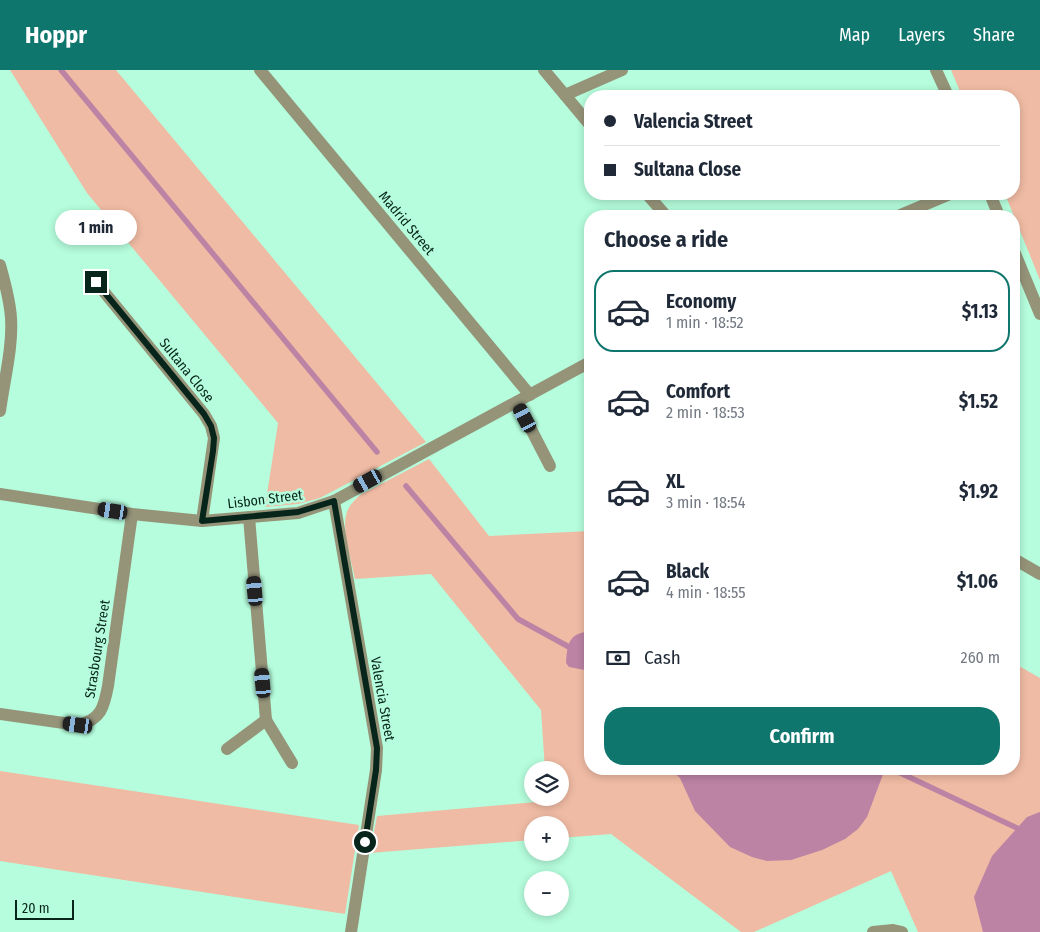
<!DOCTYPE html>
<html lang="en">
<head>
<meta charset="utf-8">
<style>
  body { margin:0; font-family:"Fira Sans Condensed",sans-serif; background:#f2f2f3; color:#1f2937; height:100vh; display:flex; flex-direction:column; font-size:19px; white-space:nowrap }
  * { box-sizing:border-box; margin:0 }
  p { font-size:16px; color:#747a83 }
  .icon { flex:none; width:28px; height:28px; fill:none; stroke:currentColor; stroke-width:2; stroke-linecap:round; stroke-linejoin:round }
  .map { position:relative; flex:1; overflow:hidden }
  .panel { position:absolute; left:584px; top:140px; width:436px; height:565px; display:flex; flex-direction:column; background:#fff; border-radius:20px; box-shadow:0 2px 8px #0003 }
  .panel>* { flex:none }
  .top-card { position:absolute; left:584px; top:20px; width:436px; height:110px; border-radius:20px; box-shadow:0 2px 8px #0003; display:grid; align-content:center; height:110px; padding:0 20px; background:#fff }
  .buttons { position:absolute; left:524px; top:691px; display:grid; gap:10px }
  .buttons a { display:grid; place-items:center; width:45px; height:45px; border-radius:50%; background:#fff; box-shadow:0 2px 8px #0003; font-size:25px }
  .scale { position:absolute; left:15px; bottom:12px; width:59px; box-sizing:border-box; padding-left:5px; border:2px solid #07251a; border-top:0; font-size:14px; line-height:18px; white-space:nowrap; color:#07251a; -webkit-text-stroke:4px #b5fddc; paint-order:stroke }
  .end { position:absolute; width:22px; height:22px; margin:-11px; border:6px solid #07251a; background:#fff; box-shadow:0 0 0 2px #fff }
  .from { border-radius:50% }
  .bubble { position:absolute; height:35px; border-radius:18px; background:#fff; box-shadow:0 2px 8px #0003; font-size:16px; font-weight:700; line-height:35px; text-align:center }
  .car { position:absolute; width:15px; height:30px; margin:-15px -8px; border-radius:6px; box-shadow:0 0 4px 1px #0007; background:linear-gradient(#222 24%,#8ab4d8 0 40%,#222 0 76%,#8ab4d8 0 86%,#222 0) }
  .top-card b { display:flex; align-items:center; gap:18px; height:48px; font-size:19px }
  .top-card b+b { border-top:1px solid #e0e1e3 }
  .top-card i { width:12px; height:12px; background:#1f2937 }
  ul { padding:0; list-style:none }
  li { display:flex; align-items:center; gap:15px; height:82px; margin:0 10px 8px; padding:0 10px; border:2px solid transparent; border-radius:20px }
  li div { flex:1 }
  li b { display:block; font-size:19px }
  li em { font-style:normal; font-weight:700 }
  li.selected { border-color:#0f766e }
  li>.icon { width:45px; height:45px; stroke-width:1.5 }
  h2 { padding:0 20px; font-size:22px; line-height:60px }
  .pay { display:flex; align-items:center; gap:12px; height:55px; padding:0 20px; font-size:19px }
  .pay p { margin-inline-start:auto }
  .button { display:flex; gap:10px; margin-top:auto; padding:10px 20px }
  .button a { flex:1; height:58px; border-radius:20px; background:#0f766e; color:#fff; font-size:20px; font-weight:700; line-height:58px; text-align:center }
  header { display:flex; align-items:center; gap:30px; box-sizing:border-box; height:70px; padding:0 25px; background:#0f766e; color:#fff }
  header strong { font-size:24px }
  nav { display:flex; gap:28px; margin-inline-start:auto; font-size:18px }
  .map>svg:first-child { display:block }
  .green { fill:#f0bba4 }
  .water { fill:#bc83a4 }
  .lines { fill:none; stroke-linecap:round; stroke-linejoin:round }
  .stream { stroke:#bc83a4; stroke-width:5.5 }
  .minor { stroke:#959479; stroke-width:12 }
  .tertiary { stroke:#959479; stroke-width:12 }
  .route { stroke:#07251a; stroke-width:6 }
  .labels { text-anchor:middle; stroke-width:5; stroke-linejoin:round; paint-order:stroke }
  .street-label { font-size:14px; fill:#07251a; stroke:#b5fddc }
</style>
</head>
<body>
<header>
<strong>Hoppr</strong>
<nav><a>Map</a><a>Layers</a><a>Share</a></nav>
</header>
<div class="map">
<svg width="1040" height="862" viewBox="0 0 1040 862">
  <rect width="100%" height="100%" fill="#b5fddc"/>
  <g class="green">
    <path d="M10,0H116L426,372L320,428L298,434L265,437L278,353L87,123Z"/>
    <path d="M951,0H1040V210L1005,124H1014V26H962Z"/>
    <path d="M429,389L489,466L590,461V699H1014V593L1040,608V862H918L891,801L754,862H741L611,764L560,768V755H532V770L370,783L377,746L547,731V728H560V700H545L541,640L431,504L355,509C352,492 342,462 346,445C348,436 354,431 360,425Z"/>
    <path d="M0,701L359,755L345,844L0,791Z"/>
  </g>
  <g class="water">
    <path d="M586,562L590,563V601L569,597L566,593C567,577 568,564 586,562Z"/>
    <path d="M670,699H885L867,747L858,759L845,769L822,780L791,790L767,791L752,787L730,777L695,741L680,708Z"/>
    <path d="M1040,742V862H983L974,827L992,786L1027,747Z"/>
  </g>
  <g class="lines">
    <g class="stream">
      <path d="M61,0L377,382"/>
      <path d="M406,416L518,549L569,577"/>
      <path d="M892,699L1017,758"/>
    </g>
    <g class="minor">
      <path d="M260,0L530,325"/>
      <path d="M544,0L590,55"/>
      <path d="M565,25L622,0"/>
      <path d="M647,124L666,146"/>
      <path d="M898,146L950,124"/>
      <path d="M0,195C5,213 10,230 11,248C13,277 4,311 0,341"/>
      <path d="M96,212L204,344L211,356L214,368L202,451"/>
      <path d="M517,332L550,396"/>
      <path d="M0,424L132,444L202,451L298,443L334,431L590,292"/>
      <path d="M334,431L377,678L376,700L351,862"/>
      <path d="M249,447L266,650L292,693"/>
      <path d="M1014,489L1040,504"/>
      <path d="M0,644L78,655C101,650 104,637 108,616L132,444"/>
      <path d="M227,679L266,650"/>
      <path d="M873,862L893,860L902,862"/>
    </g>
    <g class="tertiary">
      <path d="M936,0L948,26"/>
      <path d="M990,124L999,146"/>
      <path d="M1014,181L1040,244"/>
    </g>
  </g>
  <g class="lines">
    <path class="route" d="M96,212L204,344L211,356L214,368L213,381L202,451L298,442L334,431L377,678L376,700L365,772"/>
  </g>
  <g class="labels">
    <g class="street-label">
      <text transform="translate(407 153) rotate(50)" y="5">Madrid Street</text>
      <text transform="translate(187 300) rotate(51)" y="5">Sultana Close</text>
      <text transform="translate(265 429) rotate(-7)" y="5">Lisbon Street</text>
      <text transform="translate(97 579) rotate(-81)" y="5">Strasbourg Street</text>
      <text transform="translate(383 629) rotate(80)" y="5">Valencia Street</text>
    </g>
  </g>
</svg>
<div class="buttons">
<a><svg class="icon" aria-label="layers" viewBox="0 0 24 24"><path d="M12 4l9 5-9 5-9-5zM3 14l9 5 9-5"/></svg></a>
<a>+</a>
<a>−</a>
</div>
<div class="scale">20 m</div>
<i class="end from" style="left:365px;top:772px"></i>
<i class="end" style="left:96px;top:212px"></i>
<div class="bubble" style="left:55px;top:140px;width:82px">1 min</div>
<i class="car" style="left:525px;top:348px;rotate:332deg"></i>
<i class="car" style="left:368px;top:411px;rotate:241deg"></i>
<i class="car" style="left:113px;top:441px;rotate:279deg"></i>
<i class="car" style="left:255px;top:521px;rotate:355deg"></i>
<i class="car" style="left:263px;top:613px;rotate:355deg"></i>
<i class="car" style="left:78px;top:655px;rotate:278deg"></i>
<div class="top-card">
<b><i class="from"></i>Valencia Street</b>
<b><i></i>Sultana Close</b>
</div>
<section class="panel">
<h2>Choose a ride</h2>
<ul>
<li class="selected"><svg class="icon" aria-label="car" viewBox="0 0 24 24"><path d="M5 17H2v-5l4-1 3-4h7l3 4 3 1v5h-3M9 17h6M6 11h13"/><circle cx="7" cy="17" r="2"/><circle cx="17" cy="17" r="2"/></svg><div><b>Economy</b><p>1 min · 18:52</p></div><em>$1.13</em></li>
<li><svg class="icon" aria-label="car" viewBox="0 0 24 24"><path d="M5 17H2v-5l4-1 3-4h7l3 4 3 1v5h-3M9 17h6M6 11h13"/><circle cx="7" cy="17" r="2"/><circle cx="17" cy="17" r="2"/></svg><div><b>Comfort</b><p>2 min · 18:53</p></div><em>$1.52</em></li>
<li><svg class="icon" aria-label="car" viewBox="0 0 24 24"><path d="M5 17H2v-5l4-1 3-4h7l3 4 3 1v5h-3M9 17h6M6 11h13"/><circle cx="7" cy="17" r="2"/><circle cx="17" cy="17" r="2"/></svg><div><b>XL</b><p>3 min · 18:54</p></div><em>$1.92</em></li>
<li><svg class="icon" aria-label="car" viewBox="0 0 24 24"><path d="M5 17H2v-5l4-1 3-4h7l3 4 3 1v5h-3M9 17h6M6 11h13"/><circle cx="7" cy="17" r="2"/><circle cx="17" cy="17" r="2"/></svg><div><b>Black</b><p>4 min · 18:55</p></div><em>$1.06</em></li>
</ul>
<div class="pay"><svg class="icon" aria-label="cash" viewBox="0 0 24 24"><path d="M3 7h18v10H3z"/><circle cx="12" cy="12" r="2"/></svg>Cash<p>260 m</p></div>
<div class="button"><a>Confirm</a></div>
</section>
</div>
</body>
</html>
